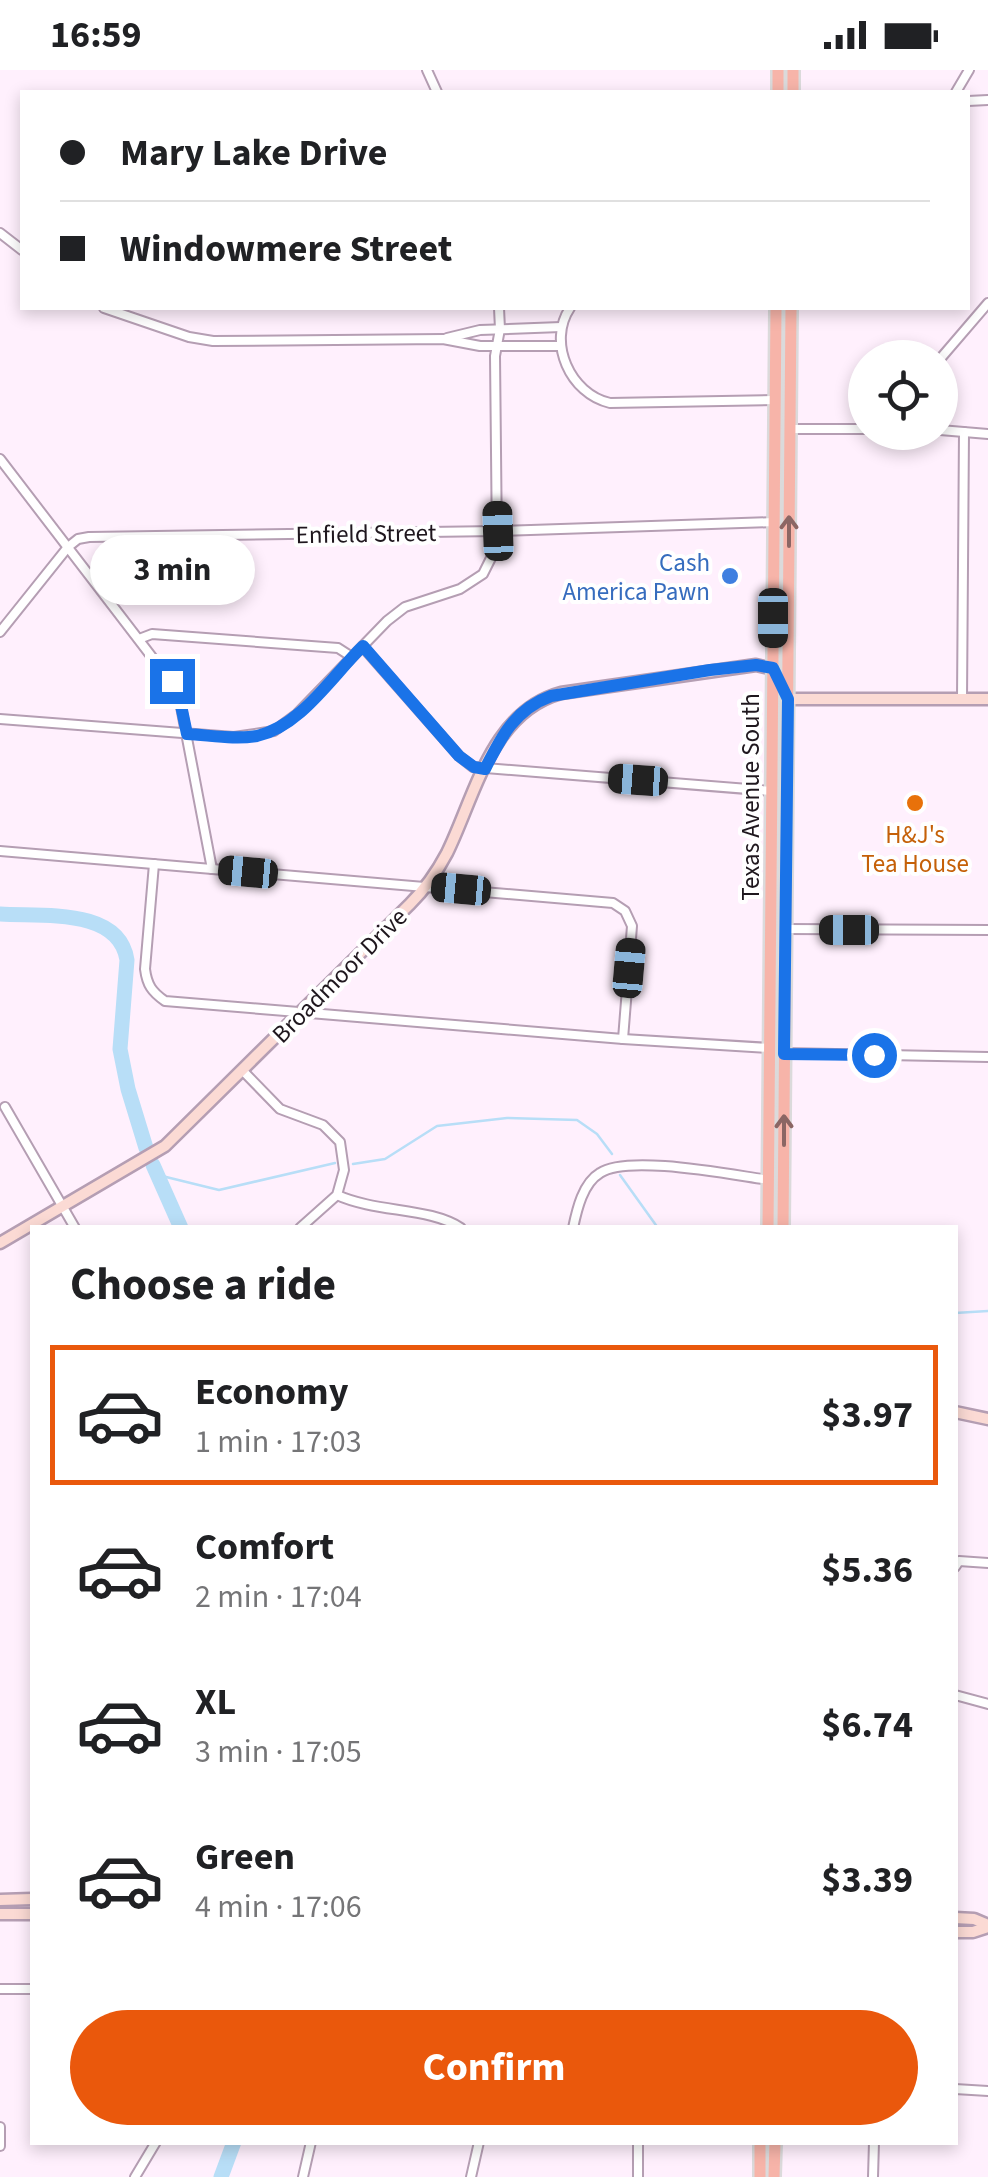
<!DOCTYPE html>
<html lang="en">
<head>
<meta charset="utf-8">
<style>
  body { margin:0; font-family:"Source Sans 3",sans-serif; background:#f2f2f2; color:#202124; height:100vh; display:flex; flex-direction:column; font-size:38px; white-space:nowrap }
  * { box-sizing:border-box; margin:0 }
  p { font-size:32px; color:#757577 }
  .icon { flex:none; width:55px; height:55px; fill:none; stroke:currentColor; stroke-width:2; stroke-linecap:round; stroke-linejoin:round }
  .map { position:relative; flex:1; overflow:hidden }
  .details { position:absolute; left:30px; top:1155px; width:928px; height:920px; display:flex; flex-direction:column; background:#fff; border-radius:0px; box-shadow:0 5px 15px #0003 }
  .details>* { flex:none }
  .banner { position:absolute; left:20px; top:20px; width:950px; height:220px; border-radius:0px; box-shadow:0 5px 15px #0003; display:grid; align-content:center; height:220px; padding:0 40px; background:#fff }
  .controls { position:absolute; left:848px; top:270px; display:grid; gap:20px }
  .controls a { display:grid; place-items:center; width:110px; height:110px; border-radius:50%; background:#fff; box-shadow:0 5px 15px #0003; font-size:50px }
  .end { position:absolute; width:45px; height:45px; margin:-22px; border:12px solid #1a73e8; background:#fff; box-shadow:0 0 0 5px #fff }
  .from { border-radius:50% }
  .bubble { position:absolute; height:70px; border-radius:35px; background:#fff; box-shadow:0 5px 15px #0003; font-size:32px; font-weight:700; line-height:70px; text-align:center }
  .car { position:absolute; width:30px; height:60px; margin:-30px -15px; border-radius:12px; box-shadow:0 0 8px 2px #0007; background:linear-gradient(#222 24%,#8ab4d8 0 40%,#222 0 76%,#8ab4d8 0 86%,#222 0) }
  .banner b { display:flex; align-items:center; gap:35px; height:95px; font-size:38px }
  .banner b+b { border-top:2px solid #e0e0e0 }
  .banner i { width:25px; height:25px; background:#202124 }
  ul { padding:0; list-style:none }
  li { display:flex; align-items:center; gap:30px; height:140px; margin:0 20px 15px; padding:0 20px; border:5px solid transparent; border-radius:0px }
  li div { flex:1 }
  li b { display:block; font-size:38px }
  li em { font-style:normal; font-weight:700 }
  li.active { border-color:#ea580c }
  li>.icon { width:90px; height:90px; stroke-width:1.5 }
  h2 { padding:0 40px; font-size:45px; line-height:120px }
  .button { display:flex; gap:20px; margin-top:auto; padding:20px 40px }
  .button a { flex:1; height:115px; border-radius:60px; background:#ea580c; color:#fff; font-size:40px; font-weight:700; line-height:115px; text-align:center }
  .status { display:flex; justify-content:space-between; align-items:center; height:70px; padding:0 50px; background:#fff; direction:ltr }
  .status svg { height:28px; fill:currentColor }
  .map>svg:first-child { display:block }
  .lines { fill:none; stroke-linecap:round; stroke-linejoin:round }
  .stream { stroke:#b8def7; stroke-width:2.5 }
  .river { stroke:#b8def7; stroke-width:15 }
  .street-casing { stroke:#b59eb3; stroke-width:12 }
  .secondary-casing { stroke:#b59eb3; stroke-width:15 }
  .primary-casing { stroke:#dbdadb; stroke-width:16 }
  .street { stroke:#fff; stroke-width:8 }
  .secondary { stroke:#fbdad4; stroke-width:10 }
  .primary { stroke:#f7b4a9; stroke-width:11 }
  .oneway { stroke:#8b6664 }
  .route { stroke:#1a73e8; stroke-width:12 }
  .shop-dot { fill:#3f7fe0; stroke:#fff; stroke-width:4 }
  .food-dot { fill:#e8710a; stroke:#fff; stroke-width:4 }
  .labels { text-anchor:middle; stroke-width:8; stroke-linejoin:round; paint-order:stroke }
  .street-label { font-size:25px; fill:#1f171e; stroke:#fff }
  .shop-label { font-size:25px; fill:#366cbe; stroke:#fff; text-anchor:end }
  .food-label { font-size:25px; fill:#c56008; stroke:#fff }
</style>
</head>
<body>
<div class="status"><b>16:59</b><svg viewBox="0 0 49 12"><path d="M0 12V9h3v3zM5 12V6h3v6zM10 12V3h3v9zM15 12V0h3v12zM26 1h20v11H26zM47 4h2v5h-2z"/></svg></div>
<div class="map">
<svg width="988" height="2107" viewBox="0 0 988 2107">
  <rect width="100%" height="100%" fill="#fff0fd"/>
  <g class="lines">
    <g class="stream">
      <path d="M353,1094L385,1089L437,1056L507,1048L577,1050L597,1064L612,1084"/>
      <path d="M158,1105L219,1120L335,1093"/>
      <path d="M620,1105L658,1158"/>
      <path d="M955,1243L988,1241"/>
    </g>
    <g class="river">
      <path d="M0,844C41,847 119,837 127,890L120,979L128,1019L146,1078"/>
      <path d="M153,1095L181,1158"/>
      <path d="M221,2107L234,2072"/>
    </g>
    <g class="street-casing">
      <g id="street">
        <path d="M427,0L437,22"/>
        <path d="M956,22L969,0"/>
        <path d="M968,31L988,30"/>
        <path d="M0,163L22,180"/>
        <path d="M104,238L189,267L213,271L443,269L480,276H561"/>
        <path d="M570,238C547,272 570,324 610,333L775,330"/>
        <path d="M447,268L480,260L561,257"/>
        <path d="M940,289L988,233"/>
        <path d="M790,359H865"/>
        <path d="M940,360L988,364"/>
        <path d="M0,389L178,621L212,799"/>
        <path d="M0,562L68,477L78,469L89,467L497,461L775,452"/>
        <path d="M139,569L152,564L338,578L352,587"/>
        <path d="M363,577L459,686L473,697L772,721"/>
        <path d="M962,629L964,362"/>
        <path d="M0,649L234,667L274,661L297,644L387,551L405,537L460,519L483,504L497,476L495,286L500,259L499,238"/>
        <path d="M0,781L613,833L625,841L632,856L623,969"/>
        <path d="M154,794L145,899C147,915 152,922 165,931L623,969L770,978"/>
        <path d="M785,859L988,860"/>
        <path d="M785,983L988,987"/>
        <path d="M243,1001L280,1039L323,1055L340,1072L344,1100L337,1125L300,1158"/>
        <path d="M5,1037L75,1158"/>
        <path d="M337,1125C377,1143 429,1137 461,1158"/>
        <path d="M573,1158C577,1139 583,1113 600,1103C628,1084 732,1105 769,1110"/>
        <path d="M955,1497L959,1491L988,1493"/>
        <path d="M955,1625L988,1634"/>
        <path d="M0,1919H32"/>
        <path d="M955,2019L988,2021"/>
        <path d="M0,2057V2076"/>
        <path d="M135,2107L156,2072"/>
        <path d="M303,2107L311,2072"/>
        <path d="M471,2107L479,2072"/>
        <path d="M638,2107V2072"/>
        <path d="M873,2107L874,2072"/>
      </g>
    </g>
    <g class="secondary-casing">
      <g id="secondary">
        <path d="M0,1173L165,1076L410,834C425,819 437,802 447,783C475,726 491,642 561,623L756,595L773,599L788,629H988"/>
        <path d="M955,1342L988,1349"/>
        <path d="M0,1830L32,1829"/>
        <path d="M0,1844H32"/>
        <path d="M955,1848L974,1849L988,1855"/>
        <path d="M955,1862H973L988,1857"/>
      </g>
    </g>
    <g class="primary-casing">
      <g id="primary">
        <path d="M778,22V0"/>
        <path d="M793,22V0"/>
        <path d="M768,1158L776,238"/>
        <path d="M783,1158L791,238"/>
        <path d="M760,2107V2072"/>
        <path d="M774,2107L775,2072"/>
      </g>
    </g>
    <use href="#street" class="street"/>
    <use href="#secondary" class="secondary"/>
    <use href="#primary" class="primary"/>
  </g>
  <defs><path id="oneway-shaft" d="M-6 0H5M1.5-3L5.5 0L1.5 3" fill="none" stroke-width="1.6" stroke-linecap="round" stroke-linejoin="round" transform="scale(2.5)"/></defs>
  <g class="oneway">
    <use href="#oneway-shaft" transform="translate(789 461) rotate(-90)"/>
    <use href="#oneway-shaft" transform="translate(784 1060) rotate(-90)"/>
  </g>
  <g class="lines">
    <path class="route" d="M172,611L178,621L187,664C209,665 235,670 257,666C301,656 332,606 363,576L459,686L474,697L485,699C501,667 515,639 551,626L710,600L756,595L773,598L788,629L784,984L874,985"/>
  </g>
  <circle class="shop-dot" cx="730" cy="506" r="10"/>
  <circle class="food-dot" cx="915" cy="733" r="10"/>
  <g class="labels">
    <g class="street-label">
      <text transform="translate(366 463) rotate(-1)" y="9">Enfield Street</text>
      <text transform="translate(750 727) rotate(-90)" y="9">Texas Avenue South</text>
      <text transform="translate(339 905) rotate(-45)" y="9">Broadmoor Drive</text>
    </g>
    <g class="shop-label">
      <text x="710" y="501">Cash<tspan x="710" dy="29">America Pawn</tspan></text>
    </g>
    <g class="food-label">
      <text x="915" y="773">H&amp;J's<tspan x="915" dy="29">Tea House</tspan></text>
    </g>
  </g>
</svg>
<div class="controls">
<a><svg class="icon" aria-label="locate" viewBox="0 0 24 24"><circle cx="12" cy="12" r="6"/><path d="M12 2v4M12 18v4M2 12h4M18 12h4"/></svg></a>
</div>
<i class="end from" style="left:874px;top:985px"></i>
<i class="end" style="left:172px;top:611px"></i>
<div class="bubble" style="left:90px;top:465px;width:165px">3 min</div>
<i class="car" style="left:498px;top:461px;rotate:358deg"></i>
<i class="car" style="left:773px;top:548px;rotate:180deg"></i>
<i class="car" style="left:638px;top:710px;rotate:274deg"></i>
<i class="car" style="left:248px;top:802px;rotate:275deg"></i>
<i class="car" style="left:461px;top:819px;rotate:275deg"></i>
<i class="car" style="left:849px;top:860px;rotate:270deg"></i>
<i class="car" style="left:629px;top:898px;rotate:5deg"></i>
<div class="banner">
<b><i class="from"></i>Mary Lake Drive</b>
<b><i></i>Windowmere Street</b>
</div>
<section class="details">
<h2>Choose a ride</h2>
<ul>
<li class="active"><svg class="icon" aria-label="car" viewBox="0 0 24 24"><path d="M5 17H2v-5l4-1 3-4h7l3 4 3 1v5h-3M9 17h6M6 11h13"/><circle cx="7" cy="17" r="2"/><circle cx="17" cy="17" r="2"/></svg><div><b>Economy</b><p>1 min · 17:03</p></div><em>$3.97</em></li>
<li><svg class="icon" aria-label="car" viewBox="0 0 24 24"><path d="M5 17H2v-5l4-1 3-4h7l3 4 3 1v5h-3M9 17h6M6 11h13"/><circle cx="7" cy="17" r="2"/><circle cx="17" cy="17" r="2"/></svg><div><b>Comfort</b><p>2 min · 17:04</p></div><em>$5.36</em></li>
<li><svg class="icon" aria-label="car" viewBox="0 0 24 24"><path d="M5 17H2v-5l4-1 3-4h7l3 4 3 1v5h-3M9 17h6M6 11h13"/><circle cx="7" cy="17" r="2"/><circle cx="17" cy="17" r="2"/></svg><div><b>XL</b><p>3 min · 17:05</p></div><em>$6.74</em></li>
<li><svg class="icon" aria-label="car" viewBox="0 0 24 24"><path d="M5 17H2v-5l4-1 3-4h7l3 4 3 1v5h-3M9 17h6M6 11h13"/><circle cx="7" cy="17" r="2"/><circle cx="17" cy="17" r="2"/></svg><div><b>Green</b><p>4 min · 17:06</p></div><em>$3.39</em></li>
</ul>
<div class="button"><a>Confirm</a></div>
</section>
</div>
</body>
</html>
